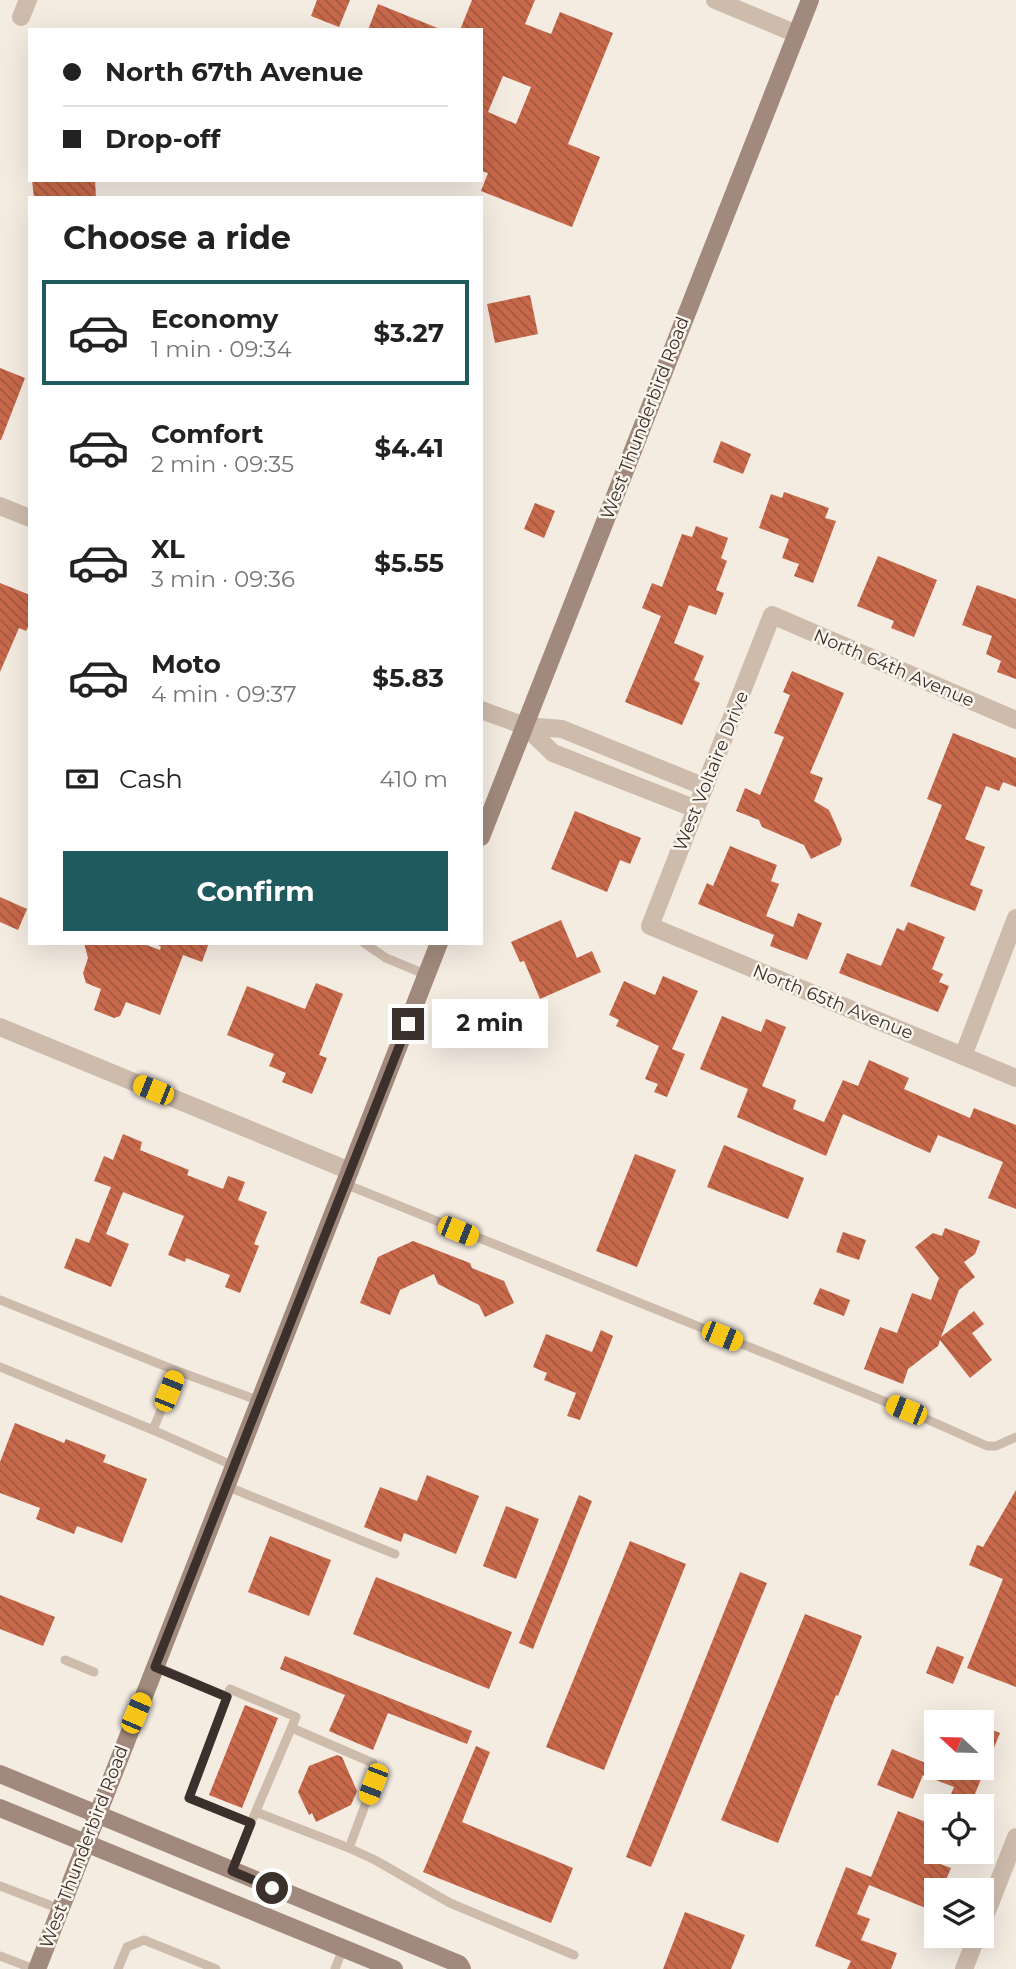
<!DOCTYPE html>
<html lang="en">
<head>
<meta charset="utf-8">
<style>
  body { margin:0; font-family:Montserrat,sans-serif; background:#f2f2f2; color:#222; height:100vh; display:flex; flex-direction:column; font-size:26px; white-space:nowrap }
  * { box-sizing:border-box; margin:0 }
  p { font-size:23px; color:#767676 }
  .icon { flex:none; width:38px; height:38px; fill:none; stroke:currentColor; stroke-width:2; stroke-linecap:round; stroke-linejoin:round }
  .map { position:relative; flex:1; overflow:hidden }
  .side { position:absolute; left:28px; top:196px; width:455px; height:749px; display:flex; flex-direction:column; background:#fff; border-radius:0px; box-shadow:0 7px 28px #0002 }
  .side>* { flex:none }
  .hud { position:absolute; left:28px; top:28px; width:455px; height:154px; border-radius:0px; box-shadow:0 7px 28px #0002; display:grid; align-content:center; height:154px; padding:0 35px; background:#fff }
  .needle { width:46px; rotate:292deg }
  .controls { position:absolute; left:924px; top:1710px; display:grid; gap:14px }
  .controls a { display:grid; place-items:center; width:70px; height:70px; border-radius:0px; background:#fff; box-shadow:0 7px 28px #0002; font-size:35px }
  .end { position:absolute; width:32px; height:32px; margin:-16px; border:9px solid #3b302b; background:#fff; box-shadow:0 0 0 4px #fff }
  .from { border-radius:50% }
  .bubble { position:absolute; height:49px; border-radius:0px; background:#fff; box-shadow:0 7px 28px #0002; font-size:23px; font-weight:700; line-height:49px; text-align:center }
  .car { position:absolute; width:21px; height:42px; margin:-21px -10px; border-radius:9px; box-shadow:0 0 5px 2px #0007; background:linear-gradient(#f5c518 24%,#345 0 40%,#f5c518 0 76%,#345 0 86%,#f5c518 0) }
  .hud b { display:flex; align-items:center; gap:24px; height:66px; font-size:26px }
  .hud b+b { border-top:2px solid #e0e0e0 }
  .hud i { width:18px; height:18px; background:#222 }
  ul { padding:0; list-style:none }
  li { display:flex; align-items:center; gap:21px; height:105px; margin:0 14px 10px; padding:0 21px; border:4px solid transparent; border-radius:0px }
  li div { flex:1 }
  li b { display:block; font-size:26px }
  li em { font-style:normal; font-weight:700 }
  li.active { border-color:#1f5a5e }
  li>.icon { width:63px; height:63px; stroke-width:1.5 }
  h2 { padding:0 35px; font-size:32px; line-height:84px }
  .pay { display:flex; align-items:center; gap:18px; height:77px; padding:0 35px; font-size:26px }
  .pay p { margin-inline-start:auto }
  .primary-button { display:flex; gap:14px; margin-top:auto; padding:14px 35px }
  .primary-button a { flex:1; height:80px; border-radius:0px; background:#1f5a5e; color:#fff; font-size:28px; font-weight:700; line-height:80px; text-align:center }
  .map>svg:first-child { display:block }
  .building { fill:url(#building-back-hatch); fill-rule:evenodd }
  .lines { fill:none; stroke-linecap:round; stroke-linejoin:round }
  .lane { stroke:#cdbbac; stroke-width:9 }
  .street { stroke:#cdbbac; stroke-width:18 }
  .secondary { stroke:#a18a7d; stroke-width:18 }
  .route { stroke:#3b302b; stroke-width:9 }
  .labels { text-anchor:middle; stroke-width:5; stroke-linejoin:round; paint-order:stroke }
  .street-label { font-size:18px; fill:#3b302b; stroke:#fbf5ee }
</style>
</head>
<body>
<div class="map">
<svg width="1016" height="1969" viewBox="0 0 1016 1969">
  <defs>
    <pattern id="building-back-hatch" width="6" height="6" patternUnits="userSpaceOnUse" patternTransform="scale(1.75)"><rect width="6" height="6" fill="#c8694b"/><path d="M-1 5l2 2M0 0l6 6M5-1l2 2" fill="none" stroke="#a4573f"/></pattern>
  </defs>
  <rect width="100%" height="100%" fill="#f4ebe1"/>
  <g class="building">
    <path d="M317,0H350L339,27L311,16Z"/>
    <path d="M472,0H535L525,24L551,34L560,12L613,33L568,144L600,157L572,227L481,191L488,173L481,171V30H460ZM503,76L531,87L516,124L488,112Z"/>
    <path d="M378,4L440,29V30H368Z"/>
    <path d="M32,180H95L96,198H34Z"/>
    <path d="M530,295L538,334L495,343L487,304Z"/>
    <path d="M0,368L25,378L1,440H0Z"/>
    <path d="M721,441L751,454L743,474L713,462Z"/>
    <path d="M784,492L829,508L825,518L836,521L813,583L794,576L799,564L782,558L789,539L759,528L771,494L782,498Z"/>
    <path d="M535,503L555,511L544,538L524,529Z"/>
    <path d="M696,526L728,538L721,558L727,561L716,590L724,593L716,615L689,605L674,643L704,656L694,680L700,683L682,725L625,702L661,616L642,608L652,583L662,587L682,534L692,537Z"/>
    <path d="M878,556L937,580L914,637L891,628L894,621L857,606Z"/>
    <path d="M0,583L30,595V623L26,631L19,628L0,672Z"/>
    <path d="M977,585L1016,599V679L997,672L1001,661L986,654L992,636L962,625Z"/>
    <path d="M792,671L844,693L810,773L823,778L814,801L829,810L842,839L840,845L811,859L804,845L762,827L759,820L736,811L745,788L760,795L784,737L774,733L790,695L783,692Z"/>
    <path d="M953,733L1016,758V787L1003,782L999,791L986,786L965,839L985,847L970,885L983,890L975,911L910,886L942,805L927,799Z"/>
    <path d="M575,811L641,838L630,864L620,860L607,892L551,869Z"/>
    <path d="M730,846L777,865L771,881L779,884L766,916L793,927L798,913L822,923L807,960L770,946L774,935L698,904L707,883L713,886Z"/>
    <path d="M0,897L27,909L18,930L0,922Z"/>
    <path d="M561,920L577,958L592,951L601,972L540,999L524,961L520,962L511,942Z"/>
    <path d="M908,922L945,937L932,969L943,974L939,982L949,986L938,1012L839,973L847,953L881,966L897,928L904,931Z"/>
    <path d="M84,943H141L160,950L161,947L156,943H209L202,962L183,955L160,1015L126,1002L120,1016L114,1018L94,1010L101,989L86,983L83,973L88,958Z"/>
    <path d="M663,976L698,991L672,1049L685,1054L667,1097L654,1092L658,1084L645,1079L659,1046L616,1026L619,1020L609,1015L624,981L655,995Z"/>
    <path d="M316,983L343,994L319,1055L327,1058L312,1094L282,1082L286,1073L269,1066L274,1054L227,1035L247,986L305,1009Z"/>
    <path d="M722,1016L761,1032L766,1019L786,1027L762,1086L796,1100L793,1109L824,1122L843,1080L858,1086L869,1060L909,1078L904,1089L970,1118L974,1108L1016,1125V1209L988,1198L1003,1162L938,1135L930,1153L843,1114L826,1156L737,1117L748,1089L700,1069Z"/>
    <path d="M123,1134L142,1142L140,1150L189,1170L187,1175L223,1189L228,1176L245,1182L238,1200L267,1212L254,1244L259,1246L240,1293L225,1287L230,1275L186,1258L185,1262L168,1255L184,1216L123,1192L106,1234L129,1244L111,1287L64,1268L76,1238L89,1243L111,1187L94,1181L104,1156L113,1160Z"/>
    <path d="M724,1145L804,1178L788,1219L707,1187Z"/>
    <path d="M635,1154L676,1170L637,1267L596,1251Z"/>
    <path d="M945,1228L980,1241L975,1254L964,1262L975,1277L959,1290L941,1337L974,1311L984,1324L972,1333L992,1360L970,1378L940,1340L938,1346L908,1369L903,1384L864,1369L880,1327L897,1333L912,1293L931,1300L939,1278L915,1247L933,1233L942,1236Z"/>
    <path d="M843,1232L866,1240L859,1260L836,1252Z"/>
    <path d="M413,1241L470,1263L472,1268L504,1281L514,1303L485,1317L479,1305L438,1284L434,1274L400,1290L390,1315L360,1303L378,1257Z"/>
    <path d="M820,1288L850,1300L844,1316L813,1304Z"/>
    <path d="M601,1330L613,1336L580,1420L567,1416L576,1393L544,1380L547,1373L533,1367L546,1334L592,1352Z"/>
    <path d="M15,1423L64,1443L66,1439L106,1455L103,1462L147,1479L122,1543L77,1526L74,1534L36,1519L40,1508L0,1493V1462Z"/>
    <path d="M427,1475L479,1496L456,1554L404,1533L401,1542L364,1527L380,1487L417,1501Z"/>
    <path d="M1016,1490V1687L967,1668L1003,1579L969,1565L977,1545L983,1547Z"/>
    <path d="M579,1495L592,1501L533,1649L519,1643Z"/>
    <path d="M506,1506L539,1519L516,1579L483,1566Z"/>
    <path d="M270,1536L331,1560L309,1616L248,1592Z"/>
    <path d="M630,1541L686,1564L604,1770L546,1747Z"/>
    <path d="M740,1572L767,1583L651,1867L626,1857Z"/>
    <path d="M376,1577L512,1632L489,1689L353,1634Z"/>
    <path d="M0,1595L55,1617L43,1646L0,1629Z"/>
    <path d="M805,1614L862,1636L838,1696L836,1695L778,1843L721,1820Z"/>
    <path d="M937,1646L964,1657L953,1684L926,1673Z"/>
    <path d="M285,1656L472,1731L467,1744L388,1713L373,1750L329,1731L345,1695L280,1669Z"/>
    <path d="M245,1705L278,1718L242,1808L209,1795Z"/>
    <path d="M982,1726L1000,1733L970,1806H946L954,1787L923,1775L913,1799L877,1785L892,1749L928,1764L926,1768H982Z"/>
    <path d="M476,1746L490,1752L462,1822L573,1868L551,1923L423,1872Z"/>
    <path d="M337,1755L342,1757L357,1791L351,1805L316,1822L312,1813L309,1815L298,1792L309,1766Z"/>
    <path d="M898,1811L936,1826V1852H945L940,1864L951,1868L943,1887L938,1885L928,1909L869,1885L857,1914L870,1919L861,1940L897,1953L891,1969H847L851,1961L815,1946L846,1867L871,1877Z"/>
    <path d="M685,1912L745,1935L731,1969H663Z"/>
  </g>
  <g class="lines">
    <g class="lane">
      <path d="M364,943L386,958L427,975"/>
      <path d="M345,1184L906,1410L987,1446H996L1016,1437"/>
      <path d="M0,1300L177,1371L260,1401"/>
      <path d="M0,1367L153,1430L234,1466"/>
      <path d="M153,1430L177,1371"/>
      <path d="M226,1486L395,1554"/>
      <path d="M65,1660L94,1672"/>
      <path d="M155,1666L227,1697L189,1798L251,1823L232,1871"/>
      <path d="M227,1697L230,1689L296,1717L253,1818"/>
      <path d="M256,1812L349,1848L373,1784V1763L292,1728"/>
      <path d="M349,1848L375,1860L450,1903L574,1955"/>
      <path d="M0,1886L60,1909"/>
      <path d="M0,1956L34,1969"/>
      <path d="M118,1969L127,1947L144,1940L216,1969"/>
      <path d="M335,1969L343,1948"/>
    </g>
    <g class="street">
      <path d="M715,0L797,34"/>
      <path d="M21,17L28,0"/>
      <path d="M0,506L30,518"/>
      <path d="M481,710L525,726L562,729L705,787"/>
      <path d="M1016,720L772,615L650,926L1016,1078"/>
      <path d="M525,726L553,753L696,809"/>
      <path d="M0,1027L350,1171"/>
      <path d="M963,1056L1016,918"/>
      <path d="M982,1924L1016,1837"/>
      <path d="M964,1969L977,1936"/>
    </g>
    <g class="secondary">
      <path d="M481,837L810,0"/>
      <path d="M0,1774L459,1964L462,1969"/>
      <path d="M0,1808L394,1969"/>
      <path d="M37,1969L439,943"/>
    </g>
  </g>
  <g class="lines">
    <path class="route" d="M272,1888L232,1871L251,1823L189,1798L227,1697L155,1667L408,1024"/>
  </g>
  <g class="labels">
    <g class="street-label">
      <text transform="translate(645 418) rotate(-69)" y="6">West Thunderbird Road</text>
      <text transform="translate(894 668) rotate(23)" y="6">North 64th Avenue</text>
      <text transform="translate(711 771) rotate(-68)" y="6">West Voltaire Drive</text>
      <text transform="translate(833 1002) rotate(22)" y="6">North 65th Avenue</text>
      <text transform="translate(84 1847) rotate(-69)" y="6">West Thunderbird Road</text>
    </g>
  </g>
</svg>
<div class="controls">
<a><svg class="needle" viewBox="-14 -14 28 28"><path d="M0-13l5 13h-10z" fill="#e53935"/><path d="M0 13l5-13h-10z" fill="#767676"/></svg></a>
<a><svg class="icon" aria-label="locate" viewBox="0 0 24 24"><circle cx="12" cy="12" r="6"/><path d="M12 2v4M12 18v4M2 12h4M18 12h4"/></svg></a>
<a><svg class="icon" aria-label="layers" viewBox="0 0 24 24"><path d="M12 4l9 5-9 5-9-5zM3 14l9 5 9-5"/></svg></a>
</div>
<i class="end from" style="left:272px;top:1888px"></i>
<i class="end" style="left:408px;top:1024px"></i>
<div class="bubble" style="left:432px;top:999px;width:116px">2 min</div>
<i class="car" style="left:153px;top:1090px;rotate:292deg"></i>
<i class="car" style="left:458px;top:1231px;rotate:112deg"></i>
<i class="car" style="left:722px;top:1336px;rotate:112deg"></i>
<i class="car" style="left:169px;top:1391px;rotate:22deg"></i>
<i class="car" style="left:906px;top:1410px;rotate:292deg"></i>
<i class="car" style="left:136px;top:1713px;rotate:23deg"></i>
<i class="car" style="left:373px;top:1784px;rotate:201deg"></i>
<div class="hud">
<b><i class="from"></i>North 67th Avenue</b>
<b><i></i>Drop-off</b>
</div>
<section class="side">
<h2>Choose a ride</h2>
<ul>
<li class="active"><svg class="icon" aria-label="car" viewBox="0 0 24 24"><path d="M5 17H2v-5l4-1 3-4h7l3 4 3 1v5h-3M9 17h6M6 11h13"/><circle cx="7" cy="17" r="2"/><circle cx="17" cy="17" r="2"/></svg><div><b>Economy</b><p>1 min · 09:34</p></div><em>$3.27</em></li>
<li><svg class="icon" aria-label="car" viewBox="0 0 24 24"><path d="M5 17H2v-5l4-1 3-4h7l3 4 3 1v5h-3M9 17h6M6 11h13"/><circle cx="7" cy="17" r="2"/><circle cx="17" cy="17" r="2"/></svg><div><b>Comfort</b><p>2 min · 09:35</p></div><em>$4.41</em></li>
<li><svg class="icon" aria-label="car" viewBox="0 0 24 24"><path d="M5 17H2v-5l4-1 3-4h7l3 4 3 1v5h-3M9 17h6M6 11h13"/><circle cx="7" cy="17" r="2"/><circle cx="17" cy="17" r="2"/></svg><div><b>XL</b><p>3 min · 09:36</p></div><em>$5.55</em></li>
<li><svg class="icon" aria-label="car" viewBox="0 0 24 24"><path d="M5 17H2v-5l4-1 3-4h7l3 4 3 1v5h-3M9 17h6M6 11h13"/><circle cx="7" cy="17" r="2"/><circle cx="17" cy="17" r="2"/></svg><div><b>Moto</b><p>4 min · 09:37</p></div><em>$5.83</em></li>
</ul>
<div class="pay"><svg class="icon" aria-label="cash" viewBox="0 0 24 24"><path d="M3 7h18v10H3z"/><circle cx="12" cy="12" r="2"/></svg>Cash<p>410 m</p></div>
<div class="primary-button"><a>Confirm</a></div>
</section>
</div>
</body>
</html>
